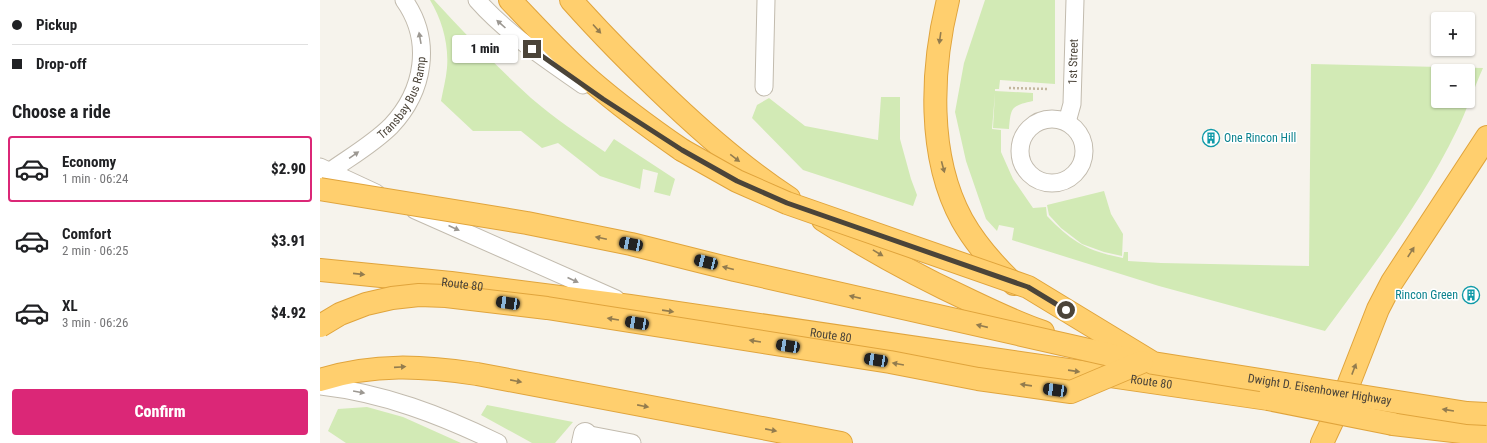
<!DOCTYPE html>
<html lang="en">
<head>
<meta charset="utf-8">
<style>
  body { margin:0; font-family:"Roboto Condensed",sans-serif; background:#f2f2f2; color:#202124; height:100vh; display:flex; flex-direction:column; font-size:15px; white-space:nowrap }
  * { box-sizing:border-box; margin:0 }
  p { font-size:13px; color:#757577 }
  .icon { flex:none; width:22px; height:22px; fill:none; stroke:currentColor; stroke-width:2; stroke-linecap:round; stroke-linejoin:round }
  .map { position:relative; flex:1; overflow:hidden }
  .details { display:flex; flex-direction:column; background:#fff; width:320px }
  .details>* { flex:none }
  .banner { display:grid; align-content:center; height:88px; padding:0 12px; background:#fff }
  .fabs { position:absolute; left:1111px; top:12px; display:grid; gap:8px }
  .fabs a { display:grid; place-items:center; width:44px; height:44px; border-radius:4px; background:#fff; box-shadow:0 1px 3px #0004; font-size:20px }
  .end { position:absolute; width:18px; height:18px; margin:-9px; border:5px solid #4b4439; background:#fff; box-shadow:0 0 0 2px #fff }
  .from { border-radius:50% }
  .bubble { position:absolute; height:28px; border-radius:4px; background:#fff; box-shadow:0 1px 3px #0004; font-size:13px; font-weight:800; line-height:28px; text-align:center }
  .car { position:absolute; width:12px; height:24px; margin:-12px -6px; border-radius:5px; box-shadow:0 0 3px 1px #0007; background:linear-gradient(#222 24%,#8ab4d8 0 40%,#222 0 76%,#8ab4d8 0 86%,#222 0) }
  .banner b { display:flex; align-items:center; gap:14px; height:38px; font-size:15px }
  .banner b+b { border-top:1px solid #e0e0e0 }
  .banner i { width:10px; height:10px; background:#202124 }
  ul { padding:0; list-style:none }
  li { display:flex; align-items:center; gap:12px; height:66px; margin:0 8px 6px; padding:0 4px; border:2px solid transparent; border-radius:4px }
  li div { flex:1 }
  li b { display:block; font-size:15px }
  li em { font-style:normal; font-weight:800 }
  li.current { border-color:#db2777 }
  li>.icon { width:36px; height:36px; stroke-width:1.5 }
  h2 { padding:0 12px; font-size:18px; line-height:48px }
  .button { display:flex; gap:8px; margin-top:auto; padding:8px 12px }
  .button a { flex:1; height:46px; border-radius:4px; background:#db2777; color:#fff; font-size:16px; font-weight:800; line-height:46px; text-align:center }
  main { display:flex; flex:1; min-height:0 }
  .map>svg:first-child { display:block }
  .green { fill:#d2eab5; fill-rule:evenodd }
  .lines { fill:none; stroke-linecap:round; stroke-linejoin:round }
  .lane-casing { stroke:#c2bbae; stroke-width:19 }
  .street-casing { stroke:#c2bbae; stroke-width:24 }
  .highway-casing { stroke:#e0a43c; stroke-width:24 }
  .path { stroke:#c4b79f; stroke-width:2.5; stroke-dasharray:2 2; stroke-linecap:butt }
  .lane { stroke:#fff; stroke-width:17 }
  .street { stroke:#fff; stroke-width:22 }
  .highway { stroke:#ffcf6e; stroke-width:22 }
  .highway-bridge-casing { stroke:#e0a43c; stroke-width:24; stroke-linecap:butt }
  .highway-bridge { stroke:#ffcf6e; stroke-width:22 }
  .oneway { fill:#9c9892 }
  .oneway2 { fill:#937c4e }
  .route { stroke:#4b4439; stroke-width:5 }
  .labels { text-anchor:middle; stroke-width:3; stroke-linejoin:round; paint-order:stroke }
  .street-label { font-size:12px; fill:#4b4439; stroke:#fff }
  .culture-label { font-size:12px; fill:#0d838f; stroke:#fff; text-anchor:start }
</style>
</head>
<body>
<main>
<section class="details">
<div class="banner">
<b><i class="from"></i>Pickup</b>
<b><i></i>Drop-off</b>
</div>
<h2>Choose a ride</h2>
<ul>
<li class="current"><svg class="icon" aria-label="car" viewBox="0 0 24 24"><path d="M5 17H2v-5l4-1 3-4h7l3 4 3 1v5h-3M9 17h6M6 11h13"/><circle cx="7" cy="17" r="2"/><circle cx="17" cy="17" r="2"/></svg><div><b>Economy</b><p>1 min · 06:24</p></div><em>$2.90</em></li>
<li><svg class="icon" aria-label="car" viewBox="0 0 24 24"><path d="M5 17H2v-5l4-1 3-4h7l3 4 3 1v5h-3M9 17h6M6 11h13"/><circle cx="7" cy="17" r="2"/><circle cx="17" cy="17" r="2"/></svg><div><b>Comfort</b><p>2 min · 06:25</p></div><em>$3.91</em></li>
<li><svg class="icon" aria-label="car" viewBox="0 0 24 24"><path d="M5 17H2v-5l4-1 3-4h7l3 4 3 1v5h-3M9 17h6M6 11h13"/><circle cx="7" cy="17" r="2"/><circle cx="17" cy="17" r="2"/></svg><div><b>XL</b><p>3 min · 06:26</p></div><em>$4.92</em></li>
</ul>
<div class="button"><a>Confirm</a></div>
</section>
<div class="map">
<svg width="1167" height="443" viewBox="0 0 1167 443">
  <rect width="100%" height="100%" fill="#f6f3ec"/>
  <g class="green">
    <path d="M110,0H114C145,34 177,67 211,98C234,118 260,135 285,152L294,139L355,179L350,196L334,192L338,173L323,169L320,189L280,176L238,143L222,148L201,131H153L121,101C123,90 126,79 127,68C129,44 122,20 110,0Z"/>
    <path d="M665,0H735V84L680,80L679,89H675V91L713,93V101C691,106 691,107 689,129L673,128L675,93L672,129L681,130V152L693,179L713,208L726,207L727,216C752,242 767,251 803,258L804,252H808V261L841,263L989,266L991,64L1163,68C1154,88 1147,110 1137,130C1102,202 1052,267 1005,331L839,286L692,240L694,228L679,225L677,231L666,219L646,161L635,112L644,63ZM1118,71H1148V101H1118Z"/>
    <path d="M561,97H580V139L591,179L597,195L593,206L483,170L432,118L437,105L449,98L485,126L558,140Z"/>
    <path d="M784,191L791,214L803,234L802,256L784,252L762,244L741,228L729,215L727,205Z"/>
    <path d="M167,405L253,422L235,443H212L161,415Z"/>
    <path d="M47,407L83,417L141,443H26L8,431L18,409Z"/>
  </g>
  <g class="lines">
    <g class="lane-casing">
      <g id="lane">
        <path d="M157,0C187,34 226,59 263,85"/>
        <path d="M444,87L446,0"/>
        <circle cx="732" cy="151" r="32"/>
        <path id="s1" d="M747,122L752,104L755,0"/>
        <path d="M0,167L56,193"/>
        <path id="s2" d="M0,171L9,172C30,157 53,144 71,126C104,91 113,41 84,0"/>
        <path d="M95,210L296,299"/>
        <path d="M0,386C63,393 121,415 178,443"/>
        <path d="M265,434L312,443"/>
      </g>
    </g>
    <g class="street-casing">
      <path id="street" d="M263,443L265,434"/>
    </g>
    <g class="highway-casing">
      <g id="highway">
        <path d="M190,0C216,27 241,55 270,80C299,105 330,128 362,150"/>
        <path d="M251,0C283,36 316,69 351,102C388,137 426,170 469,198"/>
        <path d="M628,0C611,69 607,156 642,220C656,245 674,265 694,284"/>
        <path d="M503,220C551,251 601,278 653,302C676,313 699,324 723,332"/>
        <path id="s3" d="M0,270L131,283L310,306L948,399"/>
        <path d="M0,380C54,363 103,366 157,374L521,443"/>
        <path d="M1073,424L1167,435"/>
        <path d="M1002,443L1024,396L1058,309L1072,282L1167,137"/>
      </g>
    </g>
    <path class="path" d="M689,88L728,89"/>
    <use href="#lane" class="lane"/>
    <use href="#street" class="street"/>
    <use href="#highway" class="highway"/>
    <g class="highway-bridge-casing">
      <g id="highway-bridge">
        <path id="s4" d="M362,150L417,181L467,203L708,287L833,363L1147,413L1167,414"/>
        <path d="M0,189L207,223L311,244L415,270L817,361"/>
        <path d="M0,326L20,314L46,304L72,298L99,295L126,296L227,308L570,362L658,379L751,392L822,362"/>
        <path d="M948,399L1073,424"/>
      </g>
    </g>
    <use href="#highway-bridge" class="highway-bridge"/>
  </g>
  <defs><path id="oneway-solid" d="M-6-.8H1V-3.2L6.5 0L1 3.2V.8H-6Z"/></defs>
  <g class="oneway">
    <use href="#oneway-solid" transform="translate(181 24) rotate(-138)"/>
    <use href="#oneway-solid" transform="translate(100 38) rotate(-100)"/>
    <use href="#oneway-solid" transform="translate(34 155) rotate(-35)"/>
    <use href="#oneway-solid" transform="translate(134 228) rotate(24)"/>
    <use href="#oneway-solid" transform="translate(253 280) rotate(24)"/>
    <use href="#oneway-solid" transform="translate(39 392) rotate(10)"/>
  </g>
  <g class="oneway2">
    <use href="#oneway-solid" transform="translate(277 29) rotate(48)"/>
    <use href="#oneway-solid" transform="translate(620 38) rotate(98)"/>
    <use href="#oneway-solid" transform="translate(415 158) rotate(37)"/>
    <use href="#oneway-solid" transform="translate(623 167) rotate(75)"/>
    <use href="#oneway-solid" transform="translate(281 238) rotate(-168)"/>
    <use href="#oneway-solid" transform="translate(1091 252) rotate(-57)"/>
    <use href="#oneway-solid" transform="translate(558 253) rotate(31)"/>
    <use href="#oneway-solid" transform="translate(408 268) rotate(-166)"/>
    <use href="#oneway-solid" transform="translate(39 274) rotate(6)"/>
    <use href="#oneway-solid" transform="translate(535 297) rotate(-167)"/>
    <use href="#oneway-solid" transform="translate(348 311) rotate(8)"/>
    <use href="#oneway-solid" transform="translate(293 319) rotate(-171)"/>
    <use href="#oneway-solid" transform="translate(662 326) rotate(-167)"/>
    <use href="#oneway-solid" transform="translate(435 341) rotate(-171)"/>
    <use href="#oneway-solid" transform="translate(578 364) rotate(-170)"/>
    <use href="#oneway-solid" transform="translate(80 367) rotate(-4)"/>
    <use href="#oneway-solid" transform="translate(1034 369) rotate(-69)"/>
    <use href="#oneway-solid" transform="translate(754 371) rotate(8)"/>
    <use href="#oneway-solid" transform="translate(196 381) rotate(11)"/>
    <use href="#oneway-solid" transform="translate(706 385) rotate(-172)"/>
    <use href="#oneway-solid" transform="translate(323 406) rotate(11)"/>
    <use href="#oneway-solid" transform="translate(1128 410) rotate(-171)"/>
    <use href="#oneway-solid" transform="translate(451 430) rotate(11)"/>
  </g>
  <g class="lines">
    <path class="route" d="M212,49L283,99L362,150L417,181L467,203L708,287L746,310"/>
  </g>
  <defs>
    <g id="building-ring" transform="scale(0.9)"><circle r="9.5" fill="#fff" stroke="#0f9aa8" stroke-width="1.5"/><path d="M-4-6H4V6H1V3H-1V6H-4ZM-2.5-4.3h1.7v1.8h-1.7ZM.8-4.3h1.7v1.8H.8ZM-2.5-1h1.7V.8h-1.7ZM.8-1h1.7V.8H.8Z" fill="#0f9aa8"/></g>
  </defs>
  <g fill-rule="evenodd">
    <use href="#building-ring" x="891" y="138"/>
    <use href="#building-ring" x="1151" y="295"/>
  </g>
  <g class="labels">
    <g class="street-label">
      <text dy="4" stroke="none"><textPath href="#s1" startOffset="61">1st Street</textPath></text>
      <text dy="4" stroke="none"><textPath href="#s2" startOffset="117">Transbay Bus Ramp</textPath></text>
      <text dy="4" stroke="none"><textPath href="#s3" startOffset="143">Route 80</textPath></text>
      <text dy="4" stroke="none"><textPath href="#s3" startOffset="515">Route 80</textPath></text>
      <text dy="4" stroke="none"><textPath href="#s3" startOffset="839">Route 80</textPath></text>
      <text dy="4" stroke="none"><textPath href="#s4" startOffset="688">Dwight D. Eisenhower Highway</textPath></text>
    </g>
    <g class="culture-label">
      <text x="904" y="142">One Rincon Hill</text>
      <text x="1138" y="299" text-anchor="end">Rincon Green</text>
    </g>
  </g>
</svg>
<div class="fabs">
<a>+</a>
<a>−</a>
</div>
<i class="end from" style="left:746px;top:310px"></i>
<i class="end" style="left:212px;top:49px"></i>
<div class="bubble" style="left:132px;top:35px;width:66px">1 min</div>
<i class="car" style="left:311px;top:244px;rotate:281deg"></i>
<i class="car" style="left:386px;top:262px;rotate:284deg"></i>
<i class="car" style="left:188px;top:303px;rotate:278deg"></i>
<i class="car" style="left:317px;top:323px;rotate:279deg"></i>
<i class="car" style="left:468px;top:346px;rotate:279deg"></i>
<i class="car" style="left:556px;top:360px;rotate:279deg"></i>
<i class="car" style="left:735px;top:390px;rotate:278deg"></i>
</div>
</main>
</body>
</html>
